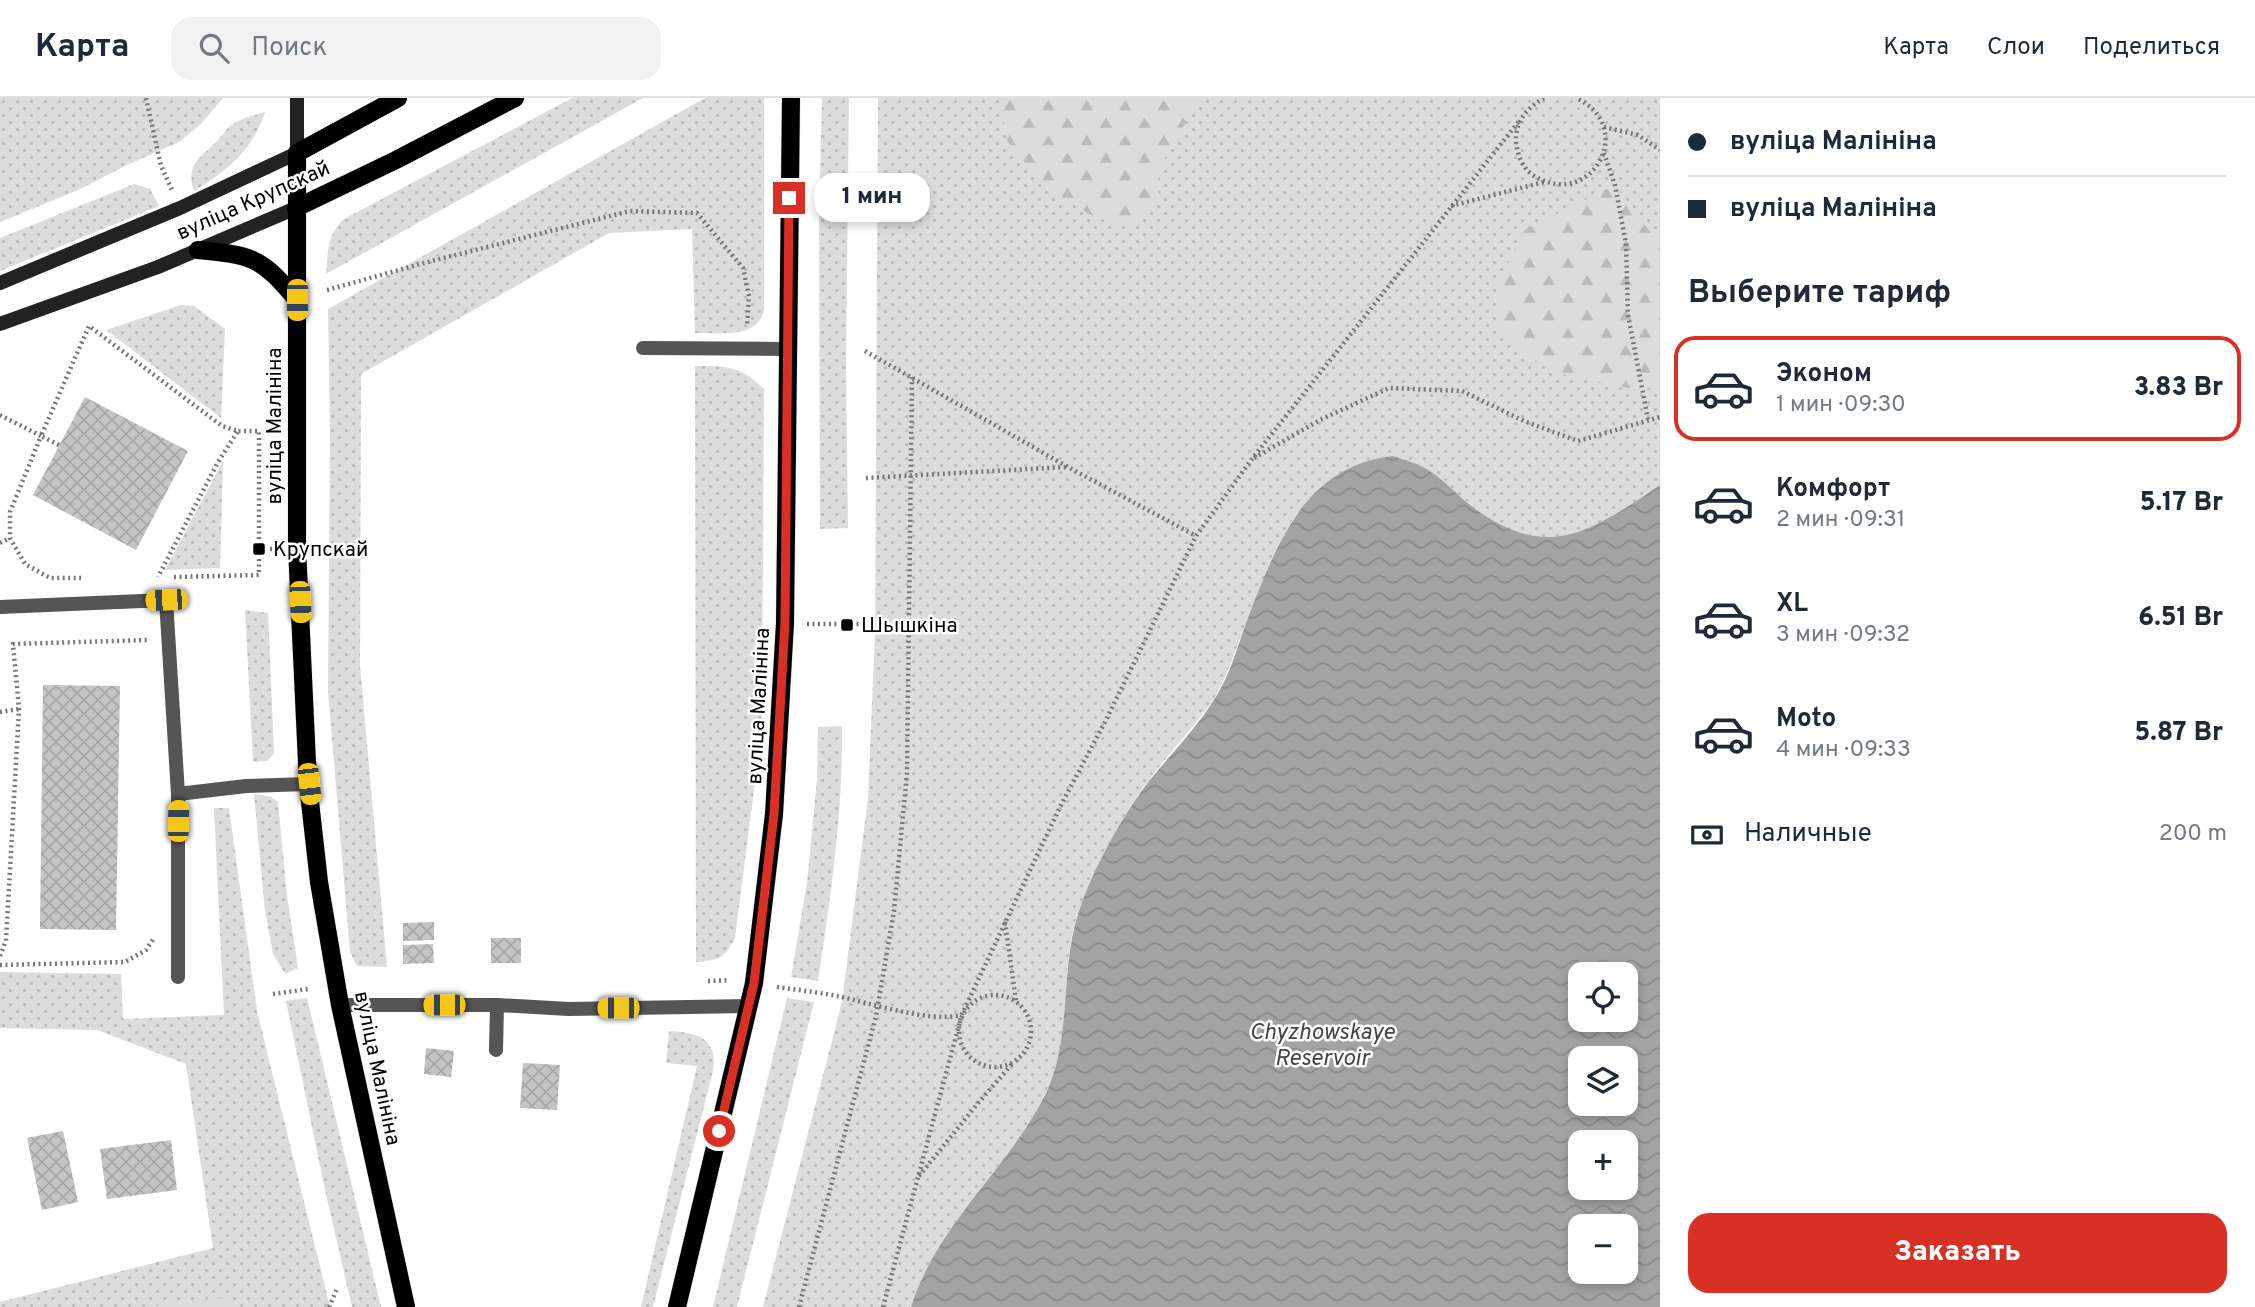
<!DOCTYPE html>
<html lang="ru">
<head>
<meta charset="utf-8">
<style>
  body { margin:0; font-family:Overpass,sans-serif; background:#f2f2f3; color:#1f2937; height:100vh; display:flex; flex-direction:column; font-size:26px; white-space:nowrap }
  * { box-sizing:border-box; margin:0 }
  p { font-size:23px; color:#747a83 }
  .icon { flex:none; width:38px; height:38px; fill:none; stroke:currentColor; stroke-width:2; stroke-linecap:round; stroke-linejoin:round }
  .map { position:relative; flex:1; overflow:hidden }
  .panel { display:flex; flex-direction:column; background:#fff; width:595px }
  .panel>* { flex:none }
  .guide { display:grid; align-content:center; height:154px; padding:0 28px; background:#fff }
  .buttons { position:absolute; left:1568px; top:864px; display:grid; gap:14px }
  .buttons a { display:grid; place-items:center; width:70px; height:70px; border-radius:14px; background:#fff; box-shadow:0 4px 10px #0003; font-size:35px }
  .end { position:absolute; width:32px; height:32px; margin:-16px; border:9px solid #d93025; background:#fff; box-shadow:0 0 0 4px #fff }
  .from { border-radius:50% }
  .bubble { position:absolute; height:49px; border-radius:21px; background:#fff; box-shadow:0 4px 10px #0003; font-size:23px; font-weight:800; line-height:49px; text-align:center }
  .car { position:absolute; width:21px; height:42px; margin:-21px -10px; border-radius:9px; box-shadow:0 0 5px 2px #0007; background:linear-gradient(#f5c518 24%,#345 0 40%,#f5c518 0 76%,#345 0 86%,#f5c518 0) }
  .guide b { display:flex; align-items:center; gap:24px; height:66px; font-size:26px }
  .guide b+b { border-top:2px solid #e0e1e3 }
  .guide i { width:18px; height:18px; background:#1f2937 }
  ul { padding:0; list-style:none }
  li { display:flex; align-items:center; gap:21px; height:105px; margin:0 14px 10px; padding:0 14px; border:4px solid transparent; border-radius:21px }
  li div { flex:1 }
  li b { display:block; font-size:26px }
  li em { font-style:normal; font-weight:800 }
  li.current { border-color:#d93025 }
  li>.icon { width:63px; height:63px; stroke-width:1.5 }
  h2 { padding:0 28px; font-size:32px; line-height:84px }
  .pay { display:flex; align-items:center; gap:18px; height:77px; padding:0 28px; font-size:26px }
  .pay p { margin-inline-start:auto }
  .action { display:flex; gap:14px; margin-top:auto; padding:14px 28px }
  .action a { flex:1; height:80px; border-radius:21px; background:#d93025; color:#fff; font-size:28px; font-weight:800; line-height:80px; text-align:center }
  header { display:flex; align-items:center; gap:42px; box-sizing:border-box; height:98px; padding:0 35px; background:#fff; border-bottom:2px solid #e0e1e3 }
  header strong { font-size:33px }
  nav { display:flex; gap:38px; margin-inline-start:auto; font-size:24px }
  .search { width:490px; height:63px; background:#f2f2f3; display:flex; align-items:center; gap:18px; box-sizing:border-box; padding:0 24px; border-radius:21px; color:#747a83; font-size:26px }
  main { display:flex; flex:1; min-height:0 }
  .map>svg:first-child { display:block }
  .grass { fill:url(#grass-dots) }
  .forest { fill:url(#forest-firs) }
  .water { fill:url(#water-waves); fill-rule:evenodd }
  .building { fill:url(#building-cross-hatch) }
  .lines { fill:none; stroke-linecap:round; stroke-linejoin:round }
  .primary-casing { stroke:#dbdbdb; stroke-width:19 }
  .path { stroke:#777; stroke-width:4.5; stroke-dasharray:2 3.5; stroke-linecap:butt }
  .lane { stroke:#555; stroke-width:14 }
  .secondary { stroke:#222; stroke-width:14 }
  .primary { stroke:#000; stroke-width:18 }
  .route { stroke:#d93025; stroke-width:9 }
  .poi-dot { fill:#000; stroke:#fff; stroke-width:2.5 }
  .labels { text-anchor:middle; stroke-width:5; stroke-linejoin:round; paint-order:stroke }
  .street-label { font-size:21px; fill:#000; stroke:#fff }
  .poi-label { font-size:21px; fill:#000; stroke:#fff; text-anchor:start }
  .water-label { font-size:23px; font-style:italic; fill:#444; stroke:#fff }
</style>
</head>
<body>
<header>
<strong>Карта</strong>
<div class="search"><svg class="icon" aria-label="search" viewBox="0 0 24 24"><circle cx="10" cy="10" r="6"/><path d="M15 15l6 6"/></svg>Поиск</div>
<nav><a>Карта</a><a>Слои</a><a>Поделиться</a></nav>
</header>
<main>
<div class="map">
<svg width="1660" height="1209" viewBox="0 0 1660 1209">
  <defs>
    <pattern id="grass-dots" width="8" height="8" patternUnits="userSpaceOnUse" patternTransform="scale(1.75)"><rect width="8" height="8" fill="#dcdcdc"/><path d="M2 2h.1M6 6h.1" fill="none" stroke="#bbb" stroke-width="1.8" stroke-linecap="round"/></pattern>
    <pattern id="forest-firs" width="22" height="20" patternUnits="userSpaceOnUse" patternTransform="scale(1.75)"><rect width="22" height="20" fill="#dcdcdc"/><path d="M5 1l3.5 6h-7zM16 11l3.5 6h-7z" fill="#bbb"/></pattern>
    <pattern id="water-waves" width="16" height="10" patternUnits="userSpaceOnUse" patternTransform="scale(1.75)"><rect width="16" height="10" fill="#a3a3a3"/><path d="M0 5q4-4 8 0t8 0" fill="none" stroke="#8b8b8b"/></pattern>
    <pattern id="building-cross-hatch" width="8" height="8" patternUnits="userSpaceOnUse" patternTransform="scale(1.75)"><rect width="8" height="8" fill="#c4c4c4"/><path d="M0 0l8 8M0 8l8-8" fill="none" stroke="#a7a7a7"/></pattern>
  </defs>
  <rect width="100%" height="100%" fill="#fff"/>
  <g class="grass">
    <path d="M0,0H223L201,26L179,44L127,67L76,93L0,124Z"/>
    <path d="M572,0H643L326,176C328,154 327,137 344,121Z"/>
    <path d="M705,0H764V212C757,242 720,234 695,235L692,131L609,135L361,276L360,568L387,869L357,868L350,854L328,593L330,337L328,211Z"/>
    <path d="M822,0H849L846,265L848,430L820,431L819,123Z"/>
    <path d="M878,0H1660V387C1624,411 1582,444 1536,440C1478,434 1430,350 1380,360C1368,362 1354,375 1344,382C1330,392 1312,400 1300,412C1289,424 1282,444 1275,458C1266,478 1257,497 1249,517C1237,547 1229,576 1212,604C1188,636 1159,666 1136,700C1121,721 1110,746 1098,770C1088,790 1078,811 1073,833C1061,887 1071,943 1046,994C1008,1071 938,1125 911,1209H763L842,904L868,700L875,536Z"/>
    <path d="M265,14C253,52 227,73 194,93C186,68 197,62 214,46C220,41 224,34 229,29C239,20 253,18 265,14Z"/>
    <path d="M134,86L150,91L159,108L0,173V140Z"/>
    <path d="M181,207L194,208L225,231L221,320L106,232Z"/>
    <path d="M695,268C727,268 741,268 764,291L762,629L735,840C724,861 719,862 696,864Z"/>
    <path d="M223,363L220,470L165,472Z"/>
    <path d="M245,512L268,515L274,655L267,663L253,664Z"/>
    <path d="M842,628C843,714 831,797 818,883L791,879L807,785L817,681L818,629Z"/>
    <path d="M254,696L272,699L278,704L287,798L298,870L285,876L273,856L265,813Z"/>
    <path d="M214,710H229L257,913L330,1209H0V1204L213,1150L186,966L97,932L0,930V874L121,876L123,921L224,917Z"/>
    <path d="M307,900L381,1209H352L325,1092L286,903Z"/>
    <path d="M787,900L814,904L737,1209H713Z"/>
    <path d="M669,933C697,935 718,939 713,973L653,1209H641L697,968L666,965Z"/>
  </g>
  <g class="forest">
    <path d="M1000,0H1200L1159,70L1158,105L1129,129L1094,119L1045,89L1007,43Z"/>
    <path d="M1615,87L1654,139L1660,143V284L1643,293L1552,274L1500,239V182L1524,132Z"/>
    <path d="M223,1200L241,1209H142Z"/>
  </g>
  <path class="water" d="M1393,358C1405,362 1417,365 1428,372C1443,381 1455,395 1469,406C1546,466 1589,435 1660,387V1209H911C937,1126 1008,1071 1046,995C1073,937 1059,872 1079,813C1092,773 1123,716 1149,683C1174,652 1205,622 1223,586C1234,564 1240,540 1249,517C1262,483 1279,441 1300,412C1324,381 1354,362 1393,358ZM1580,877H1626V922H1580ZM1580,961H1626V1006H1580ZM1580,1045H1626V1090H1580ZM1580,1129H1626V1174H1580Z"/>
  <g class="building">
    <path d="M85,299L188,353L136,452L33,397Z"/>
    <path d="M43,587L120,588L116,832L40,831Z"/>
    <path d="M434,824V842L403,843V825Z"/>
    <rect x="491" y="840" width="30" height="25"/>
    <path d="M433,846L434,865L403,866V847Z"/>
    <path d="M426,950L454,953L451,979L424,976Z"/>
    <path d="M523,965L560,967L557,1012L520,1010Z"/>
    <path d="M63,1033L78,1104L42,1112L27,1040Z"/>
    <path d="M171,1042L177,1092L107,1101L100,1051Z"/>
  </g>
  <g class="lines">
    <g class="primary-casing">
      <g id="primary">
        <path d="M398,0L297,55V450L308,686L319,784L340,907L406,1209"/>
        <path d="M296,110L396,62L515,0"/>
        <path d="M198,152C252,157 261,159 297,202"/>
        <path d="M677,1209L754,885L774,716L785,525L791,0"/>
      </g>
    </g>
    <g class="path">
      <path d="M146,0L161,68L172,92"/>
      <path d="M1544,0C1528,9 1515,23 1516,43C1517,57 1523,72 1536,79C1593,111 1637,28 1576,0"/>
      <path d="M1604,29L1638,37L1660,52"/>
      <path d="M1604,55L1615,87L1626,146L1628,217L1648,321"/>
      <path d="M1451,108L1544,84"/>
      <path d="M327,192L424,165L630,113L697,115L743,170L749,198L747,228"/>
      <path d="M865,253L1068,369L1196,438"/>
      <path d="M0,317L41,338L10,414V440L25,466L50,480H81"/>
      <path d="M59,347L41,338L89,228L222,328L238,333L218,364L158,479"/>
      <path d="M1254,360L1320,322L1389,290L1462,293L1524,323L1578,343L1660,319"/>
      <path d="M866,380L1067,369"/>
      <path d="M0,445L10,440"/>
      <path d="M259,451H275"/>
      <path d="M174,479L259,477V333H238"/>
      <path d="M807,526H863"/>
      <path d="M0,614L19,611"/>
      <path d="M1005,824L1016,903"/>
      <path d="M0,858L6,843L19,611L13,546L148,542"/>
      <path d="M0,867L125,864L146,852L154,840"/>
      <path d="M708,883L730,882"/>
      <path d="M777,889C797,892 817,894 837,898C871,905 929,925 961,917"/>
      <path d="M273,896L308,891"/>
      <circle cx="995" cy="933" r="36"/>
      <path d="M919,1078L979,1004L1012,966"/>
      <path d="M329,1209L337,1191"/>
      <path d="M799,1209L876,918L894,813L907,675L912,279"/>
      <path d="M883,1209L962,916L1060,709L1105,624L1196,438L1252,361L1520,22"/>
    </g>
    <g class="lane">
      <path d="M643,250L787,251"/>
      <path d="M0,509L166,502L178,696V879"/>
      <path d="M178,696L246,688L308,686"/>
      <path d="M340,907H497L569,911L749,908"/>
      <path d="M496,952L497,907"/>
    </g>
    <g class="secondary">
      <path d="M0,185L180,110L297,55V0"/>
      <path d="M0,226L158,169L296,110"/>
    </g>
    <use href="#primary" class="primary"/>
  </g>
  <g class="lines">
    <path class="route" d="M719,1033L754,885L774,716L785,525L789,100"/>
  </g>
  <g class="poi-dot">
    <rect x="252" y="444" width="14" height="14" rx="3.5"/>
    <rect x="840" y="520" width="14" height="14" rx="3.5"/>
  </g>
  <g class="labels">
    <g class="street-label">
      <text transform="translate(253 102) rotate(-24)" y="7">вуліца Крупскай</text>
      <text transform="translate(274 328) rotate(-90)" y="7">вуліца Малініна</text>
      <text transform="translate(758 608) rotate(-87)" y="7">вуліца Малініна</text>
      <text transform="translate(378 970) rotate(78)" y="7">вуліца Малініна</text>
    </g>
    <g class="poi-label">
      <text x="273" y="458">Крупскай</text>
      <text x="861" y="534">Шышкіна</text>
    </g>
    <g class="water-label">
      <text x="1322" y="941">Chyzhowskaye<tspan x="1322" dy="26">Reservoir</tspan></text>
    </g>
  </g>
</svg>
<div class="buttons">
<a><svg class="icon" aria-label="locate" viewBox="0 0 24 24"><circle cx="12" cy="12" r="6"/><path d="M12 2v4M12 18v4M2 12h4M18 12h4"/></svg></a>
<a><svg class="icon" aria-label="layers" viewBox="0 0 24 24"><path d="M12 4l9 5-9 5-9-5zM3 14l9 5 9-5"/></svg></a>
<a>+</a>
<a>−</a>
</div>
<i class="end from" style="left:719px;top:1033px"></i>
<i class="end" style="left:789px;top:100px"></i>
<div class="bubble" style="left:814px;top:75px;width:116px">1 мин</div>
<i class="car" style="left:297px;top:202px;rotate:180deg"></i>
<i class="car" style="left:166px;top:502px;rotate:268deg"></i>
<i class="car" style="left:300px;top:504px;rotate:177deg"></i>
<i class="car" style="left:309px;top:686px;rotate:174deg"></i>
<i class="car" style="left:178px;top:723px;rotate:1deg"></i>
<i class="car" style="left:444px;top:907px;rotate:270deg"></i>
<i class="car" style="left:618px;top:910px;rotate:270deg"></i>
</div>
<section class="panel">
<div class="guide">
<b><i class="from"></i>вуліца Малініна</b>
<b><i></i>вуліца Малініна</b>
</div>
<h2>Выберите тариф</h2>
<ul>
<li class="current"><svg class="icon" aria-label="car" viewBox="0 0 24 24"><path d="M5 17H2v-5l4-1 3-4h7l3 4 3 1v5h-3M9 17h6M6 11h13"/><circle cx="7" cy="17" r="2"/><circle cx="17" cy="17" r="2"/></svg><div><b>Эконом</b><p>1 мин · 09:30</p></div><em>3.83 Br</em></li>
<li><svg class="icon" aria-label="car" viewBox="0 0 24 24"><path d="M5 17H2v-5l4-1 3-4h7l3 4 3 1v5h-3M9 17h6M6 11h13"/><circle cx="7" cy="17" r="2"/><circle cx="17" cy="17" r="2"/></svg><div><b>Комфорт</b><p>2 мин · 09:31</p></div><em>5.17 Br</em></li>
<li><svg class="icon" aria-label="car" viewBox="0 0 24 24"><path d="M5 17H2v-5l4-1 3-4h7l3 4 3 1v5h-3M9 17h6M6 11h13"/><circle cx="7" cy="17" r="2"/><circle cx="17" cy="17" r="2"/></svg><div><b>XL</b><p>3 мин · 09:32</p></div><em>6.51 Br</em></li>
<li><svg class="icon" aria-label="car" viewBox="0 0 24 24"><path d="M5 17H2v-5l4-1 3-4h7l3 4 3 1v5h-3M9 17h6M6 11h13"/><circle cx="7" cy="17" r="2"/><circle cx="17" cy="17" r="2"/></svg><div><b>Moto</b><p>4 мин · 09:33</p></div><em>5.87 Br</em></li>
</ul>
<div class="pay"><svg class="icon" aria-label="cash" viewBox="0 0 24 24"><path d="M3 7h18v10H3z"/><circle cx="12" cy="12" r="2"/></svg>Наличные<p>200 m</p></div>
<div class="action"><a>Заказать</a></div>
</section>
</main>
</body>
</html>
